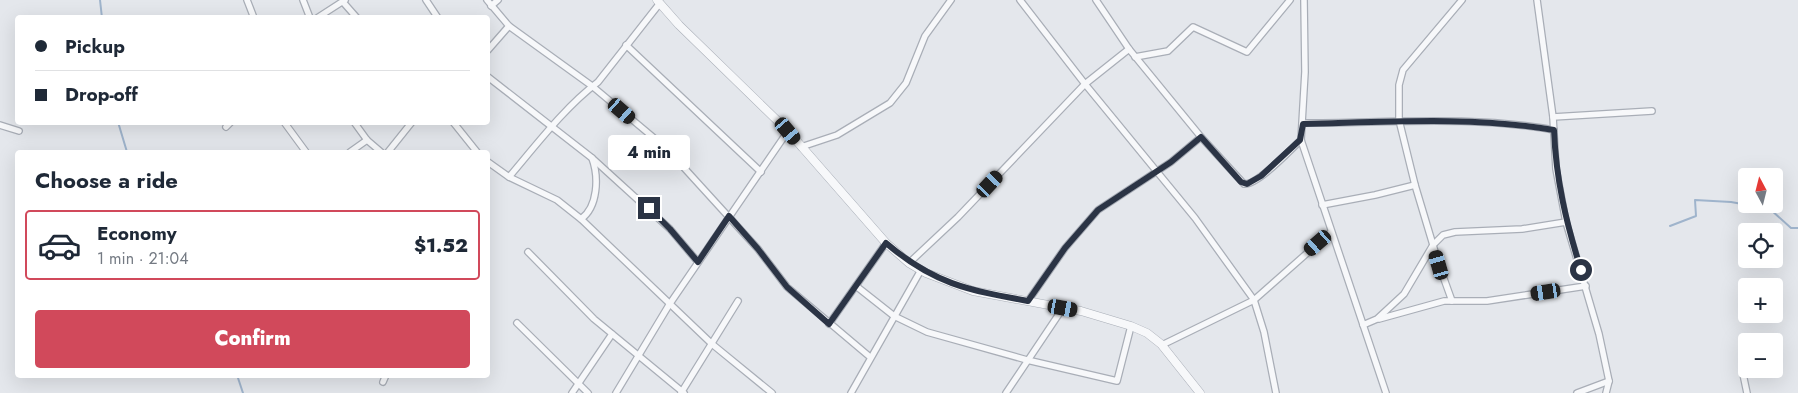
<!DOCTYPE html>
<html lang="en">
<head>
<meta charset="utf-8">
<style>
  body { margin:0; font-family:Jost,sans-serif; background:#f6f6f7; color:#1f2937; height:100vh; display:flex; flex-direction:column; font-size:19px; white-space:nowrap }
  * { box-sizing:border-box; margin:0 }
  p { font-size:16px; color:#747a83 }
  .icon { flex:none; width:28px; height:28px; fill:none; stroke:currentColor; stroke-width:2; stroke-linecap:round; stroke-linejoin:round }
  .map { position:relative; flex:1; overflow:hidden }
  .drawer { position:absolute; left:15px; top:150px; width:475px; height:228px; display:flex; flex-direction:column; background:#fff; border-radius:5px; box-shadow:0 5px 20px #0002 }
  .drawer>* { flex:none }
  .top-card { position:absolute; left:15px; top:15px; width:475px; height:110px; border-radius:5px; box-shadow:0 5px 20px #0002; display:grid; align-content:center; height:110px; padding:0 20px; background:#fff }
  .needle { width:32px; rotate:353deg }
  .tools { position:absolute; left:1738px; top:168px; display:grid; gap:10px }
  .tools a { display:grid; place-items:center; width:45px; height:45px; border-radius:5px; background:#fff; box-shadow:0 5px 20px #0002; font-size:25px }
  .end { position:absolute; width:22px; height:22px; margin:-11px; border:6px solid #2b3445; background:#fff; box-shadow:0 0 0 2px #fff }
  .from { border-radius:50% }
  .bubble { position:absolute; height:35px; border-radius:5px; background:#fff; box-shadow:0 5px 20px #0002; font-size:16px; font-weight:800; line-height:35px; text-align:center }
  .car { position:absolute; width:15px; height:30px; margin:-15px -8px; border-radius:6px; box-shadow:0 0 4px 1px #0007; background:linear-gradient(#222 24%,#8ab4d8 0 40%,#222 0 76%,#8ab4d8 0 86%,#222 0) }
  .top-card b { display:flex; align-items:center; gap:18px; height:48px; font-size:19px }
  .top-card b+b { border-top:1px solid #e0e1e3 }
  .top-card i { width:12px; height:12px; background:#1f2937 }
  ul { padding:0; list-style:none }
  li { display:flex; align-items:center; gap:15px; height:70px; margin:0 10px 8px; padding:0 10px; border:2px solid transparent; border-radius:5px }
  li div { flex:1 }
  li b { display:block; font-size:19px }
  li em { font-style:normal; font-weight:800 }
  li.current { border-color:#d1495b }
  li>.icon { width:45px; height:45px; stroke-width:1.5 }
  h2 { padding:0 20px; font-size:22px; line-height:60px }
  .primary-button { display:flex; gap:10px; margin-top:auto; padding:10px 20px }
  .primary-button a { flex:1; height:58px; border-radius:5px; background:#d1495b; color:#fff; font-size:20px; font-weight:800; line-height:58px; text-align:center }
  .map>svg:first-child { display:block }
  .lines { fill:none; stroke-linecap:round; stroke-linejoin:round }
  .stream { stroke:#9fb4cc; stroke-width:2 }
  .minor-casing { stroke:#a9aeb7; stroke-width:8 }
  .tertiary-casing { stroke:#a9aeb7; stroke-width:9 }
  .minor { stroke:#f7f8fa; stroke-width:5.5 }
  .tertiary { stroke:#f7f8fa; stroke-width:8 }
  .route { stroke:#2b3445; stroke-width:6 }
</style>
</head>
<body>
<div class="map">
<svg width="1798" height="393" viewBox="0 0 1798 393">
  <rect width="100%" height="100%" fill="#e4e7ec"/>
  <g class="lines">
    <g class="stream">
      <path d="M100,0L102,18"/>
      <path d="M118,122L127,152"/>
      <path d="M1670,226L1696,216L1695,200L1731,202L1770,209L1791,228H1798"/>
      <path d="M237,375L243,393"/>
    </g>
    <g class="minor-casing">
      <g id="minor">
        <path d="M247,0L254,18"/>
        <path d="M303,0L310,18"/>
        <path d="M426,0L438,18"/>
        <path d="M487,0L509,26L592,86L666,148L758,249L787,287L870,357"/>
        <path d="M1020,0L1085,84L1195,218L1254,300L1264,332L1276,393"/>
        <path d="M1096,0L1129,49L1201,137L1244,184C1258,185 1290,150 1301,140"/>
        <path d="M1304,0L1305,72L1301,140L1386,393"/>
        <path d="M1537,0L1553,117L1556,169L1566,222L1599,334L1609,381L1606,393"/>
        <path d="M343,2L357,18"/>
        <path d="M491,6L498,0"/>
        <path d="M317,18L345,0"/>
        <path d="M626,45L761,172"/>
        <path d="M488,50L509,26"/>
        <path d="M1135,57L1168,51L1193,27L1247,52L1290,0"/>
        <path d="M488,77L592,158C599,177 598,207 581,219"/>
        <path d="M1553,117L1652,111"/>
        <path d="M284,122L306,152"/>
        <path d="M354,122L367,140L381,152"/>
        <path d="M453,122L477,152"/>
        <path d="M1303,123C1387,123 1471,115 1554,130"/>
        <path d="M0,125L19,131"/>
        <path d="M226,127L231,122"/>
        <path d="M801,147L837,135L890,103L906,83L925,36L951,0"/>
        <path d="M350,152L367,140"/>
        <path d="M388,152L412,122"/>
        <path d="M592,158L670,229L698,262"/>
        <path d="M488,162L509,177L557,200L581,219L712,344L772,393"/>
        <path d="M509,177C537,144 565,107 598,82L660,3"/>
        <path d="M1322,205L1375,195L1415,185"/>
        <path d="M528,252L594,319L684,393"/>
        <path d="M909,263L958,217L1085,84L1129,49"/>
        <path d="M856,286L894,316L927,332L1027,360L1117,381L1131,326"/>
        <path d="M1028,301L1065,248L1098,210L1171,162L1201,137"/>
        <path d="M1452,301L1439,265L1415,185L1399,120V85L1403,70L1462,0"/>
        <path d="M1379,319L1444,301H1487L1586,286"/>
        <path d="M517,323L588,393"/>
        <path d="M829,324L886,243"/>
        <path d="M1363,325L1377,319L1404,294L1433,245L1443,235L1455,232L1522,229L1566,222"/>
        <path d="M1162,345L1254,300L1331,232"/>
        <path d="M1743,374L1747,393"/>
        <path d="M383,382L386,375"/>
        <path d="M572,393L612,334"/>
        <path d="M616,393L669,305L788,131"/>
        <path d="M681,393L738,301"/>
        <path d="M851,393L921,270"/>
        <path d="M1006,393L1063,308"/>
        <path d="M1577,393L1609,381"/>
      </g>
    </g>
    <g class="tertiary-casing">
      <path id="tertiary" d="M657,0L679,25L788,131L886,243L909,263L926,273L973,291L1081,311L1131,326L1147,333L1161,344L1200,393"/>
    </g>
    <use href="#minor" class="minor"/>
    <use href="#tertiary" class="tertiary"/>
  </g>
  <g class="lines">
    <path class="route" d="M649,208L670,229L698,262L729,216L758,249L787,287L829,324L886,243C934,284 968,290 1028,301L1065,248L1098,210L1171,162L1201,137L1241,182L1247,184L1261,176L1300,140L1303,124C1387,122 1471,116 1554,130C1556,180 1566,222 1581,270"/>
  </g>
</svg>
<div class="tools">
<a><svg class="needle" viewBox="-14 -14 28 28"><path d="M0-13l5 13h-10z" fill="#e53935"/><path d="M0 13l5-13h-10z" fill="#747a83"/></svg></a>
<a><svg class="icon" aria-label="locate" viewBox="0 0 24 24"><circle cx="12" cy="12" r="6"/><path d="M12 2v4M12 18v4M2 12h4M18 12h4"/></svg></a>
<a>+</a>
<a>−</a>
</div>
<i class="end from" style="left:1581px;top:270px"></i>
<i class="end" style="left:649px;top:208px"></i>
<div class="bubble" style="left:608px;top:135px;width:82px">4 min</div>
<i class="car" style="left:622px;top:111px;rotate:131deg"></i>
<i class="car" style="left:788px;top:131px;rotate:140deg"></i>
<i class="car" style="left:990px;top:184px;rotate:43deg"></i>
<i class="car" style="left:1318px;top:243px;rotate:229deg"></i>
<i class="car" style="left:1439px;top:265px;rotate:344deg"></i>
<i class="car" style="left:1546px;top:292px;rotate:261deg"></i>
<i class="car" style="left:1063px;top:308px;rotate:100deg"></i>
<div class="top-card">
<b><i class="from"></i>Pickup</b>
<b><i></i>Drop-off</b>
</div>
<section class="drawer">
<h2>Choose a ride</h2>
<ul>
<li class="current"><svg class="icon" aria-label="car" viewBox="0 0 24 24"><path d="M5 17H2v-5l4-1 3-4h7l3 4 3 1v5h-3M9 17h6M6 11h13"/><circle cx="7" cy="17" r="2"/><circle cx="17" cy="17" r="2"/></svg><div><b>Economy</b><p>1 min · 21:04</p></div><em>$1.52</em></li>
</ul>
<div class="primary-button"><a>Confirm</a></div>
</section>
</div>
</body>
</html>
